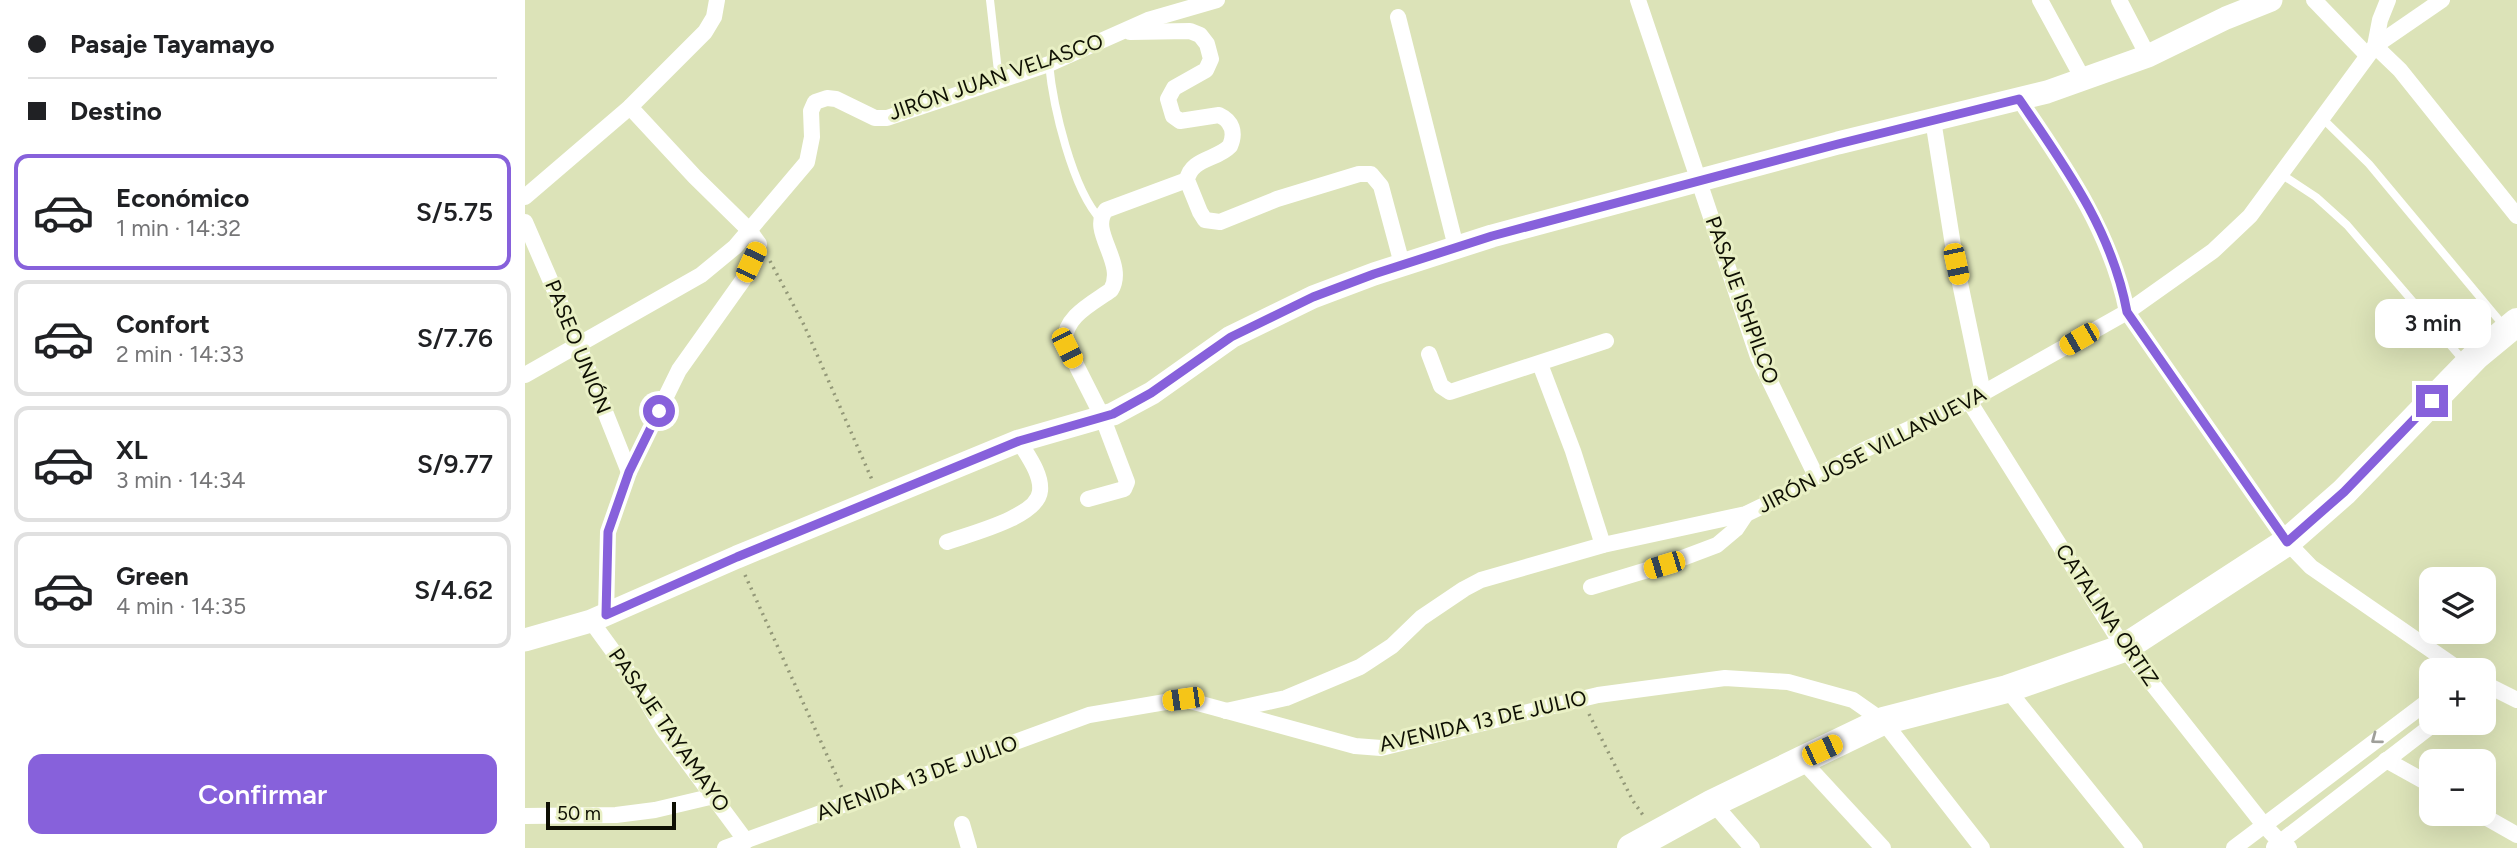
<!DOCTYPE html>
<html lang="es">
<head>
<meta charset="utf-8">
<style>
  body { margin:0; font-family:Figtree,sans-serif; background:#f2f2f2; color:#202124; height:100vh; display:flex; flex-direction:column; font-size:26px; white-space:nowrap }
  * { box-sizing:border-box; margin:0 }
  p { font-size:23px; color:#757577 }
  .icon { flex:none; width:38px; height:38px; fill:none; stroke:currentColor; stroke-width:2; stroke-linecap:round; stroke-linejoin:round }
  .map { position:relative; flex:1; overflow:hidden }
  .sheet { display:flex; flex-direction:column; background:#fff; width:525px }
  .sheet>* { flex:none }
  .guide { display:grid; align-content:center; height:154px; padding:0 28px; background:#fff }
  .controls { position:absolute; left:1894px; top:567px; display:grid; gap:14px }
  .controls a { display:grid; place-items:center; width:77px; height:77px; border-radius:14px; background:#fff; box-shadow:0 7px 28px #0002; font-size:35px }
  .scale { position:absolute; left:21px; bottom:18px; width:130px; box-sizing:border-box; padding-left:7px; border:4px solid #0e0f03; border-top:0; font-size:19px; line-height:24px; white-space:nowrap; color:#0e0f03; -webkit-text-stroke:5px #e9f0c5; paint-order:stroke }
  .end { position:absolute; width:32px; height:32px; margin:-16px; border:9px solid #8761db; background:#fff; box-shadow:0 0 0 4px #fff }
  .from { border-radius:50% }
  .bubble { position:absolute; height:49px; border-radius:14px; background:#fff; box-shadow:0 7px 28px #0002; font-size:23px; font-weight:600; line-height:49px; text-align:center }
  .car { position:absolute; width:21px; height:42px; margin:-21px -10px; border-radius:9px; box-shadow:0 0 5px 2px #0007; background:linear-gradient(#f5c518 24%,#345 0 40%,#f5c518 0 76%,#345 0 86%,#f5c518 0) }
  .guide b { display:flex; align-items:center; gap:24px; height:66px; font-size:26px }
  .guide b+b { border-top:2px solid #e0e0e0 }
  .guide i { width:18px; height:18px; background:#202124 }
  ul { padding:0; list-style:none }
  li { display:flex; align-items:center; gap:21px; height:116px; margin:0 14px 10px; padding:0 14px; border:4px solid #e0e0e0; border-radius:14px }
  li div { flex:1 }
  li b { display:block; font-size:26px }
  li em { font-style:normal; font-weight:600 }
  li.selected { border-color:#8761db }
  li>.icon { width:63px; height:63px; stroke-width:1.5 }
  .button { display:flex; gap:14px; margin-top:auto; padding:14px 28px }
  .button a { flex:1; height:80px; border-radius:14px; background:#8761db; color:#fff; font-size:28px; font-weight:600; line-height:80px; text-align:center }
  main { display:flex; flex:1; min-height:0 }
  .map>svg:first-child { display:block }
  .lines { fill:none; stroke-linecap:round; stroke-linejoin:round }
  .path { stroke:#939878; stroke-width:3.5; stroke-dasharray:2 5; stroke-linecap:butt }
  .lane { stroke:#fff; stroke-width:8 }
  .street { stroke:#fff; stroke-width:16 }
  .secondary { stroke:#fff; stroke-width:23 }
  .highway { stroke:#fff; stroke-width:28 }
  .oneway { stroke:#9f9f9a }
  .route { stroke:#8761db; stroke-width:9 }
  .labels { text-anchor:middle; stroke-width:6; stroke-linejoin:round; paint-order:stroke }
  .street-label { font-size:21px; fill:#0e0f03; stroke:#e9f0c5 }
</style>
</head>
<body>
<main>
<section class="sheet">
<div class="guide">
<b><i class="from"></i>Pasaje Tayamayo</b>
<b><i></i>Destino</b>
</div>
<ul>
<li class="selected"><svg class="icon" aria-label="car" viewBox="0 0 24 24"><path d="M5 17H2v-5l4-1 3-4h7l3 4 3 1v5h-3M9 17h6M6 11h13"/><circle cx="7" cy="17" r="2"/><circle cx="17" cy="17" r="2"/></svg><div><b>Económico</b><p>1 min · 14:32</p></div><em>S/5.75</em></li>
<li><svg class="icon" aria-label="car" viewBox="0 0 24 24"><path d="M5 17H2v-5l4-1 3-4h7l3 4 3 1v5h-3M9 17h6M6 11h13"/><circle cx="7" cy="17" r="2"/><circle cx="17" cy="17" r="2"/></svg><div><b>Confort</b><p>2 min · 14:33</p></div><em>S/7.76</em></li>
<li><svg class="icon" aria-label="car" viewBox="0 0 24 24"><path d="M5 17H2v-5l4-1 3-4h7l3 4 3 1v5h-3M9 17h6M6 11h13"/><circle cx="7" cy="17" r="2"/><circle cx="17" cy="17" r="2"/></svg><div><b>XL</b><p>3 min · 14:34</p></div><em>S/9.77</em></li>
<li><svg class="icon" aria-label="car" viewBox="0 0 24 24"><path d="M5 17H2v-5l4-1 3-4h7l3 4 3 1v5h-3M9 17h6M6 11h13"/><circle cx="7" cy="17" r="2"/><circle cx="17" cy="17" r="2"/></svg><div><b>Green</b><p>4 min · 14:35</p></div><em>S/4.62</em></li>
</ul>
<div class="button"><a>Confirmar</a></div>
</section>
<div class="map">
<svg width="1992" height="848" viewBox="0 0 1992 848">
  <rect width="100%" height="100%" fill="#dce3b8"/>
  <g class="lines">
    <g class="path">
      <path d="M245,261L279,325L348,482"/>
      <path d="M220,575L317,788"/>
      <path d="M1064,714L1108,801L1120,818"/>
    </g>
    <g class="lane">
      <path d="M465,0L474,80"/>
      <path d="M524,64C528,106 547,189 576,220"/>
      <path d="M1797,118L1844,164L1979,326"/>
      <path d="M1756,174L1791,197L1822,225L1939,361"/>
    </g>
    <g class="street">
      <path d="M1113,0L1233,357L1291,476"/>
      <path d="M1515,0L1558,79"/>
      <path d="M1594,0L1623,56"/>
      <path d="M1789,0L1842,55"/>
      <path d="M873,17L931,247"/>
      <path d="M605,32L665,31L675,35L682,44L686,59L681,70L649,88L643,99L648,116L655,121L694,115C707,121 711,132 705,146C692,160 666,158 662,180L675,212L680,220L695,222L752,199L834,174H846L856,186L877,264"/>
      <path d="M1850,46L1875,70L1992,216"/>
      <path d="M1850,46L1917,0"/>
      <path d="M1494,99C1539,165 1586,231 1602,312L1762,542L1786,567L1935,670"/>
      <path d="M1408,120L1431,264L1458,393"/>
      <path d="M0,197L105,107L180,32L189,17L192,0"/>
      <path d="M0,222L53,344L104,472"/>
      <path d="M904,354L916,386L925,392L1081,341"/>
      <path d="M1015,364L1048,451L1078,545"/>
      <path d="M0,375L176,275L210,247L282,162L287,137L286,111L290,102L302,98L311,99L350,118H362L524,64L623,20L692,0"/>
      <path d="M1444,401L1599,648L1739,825L1755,842L1764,848"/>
      <path d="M563,499L599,489L602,482L577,416L540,343C538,317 568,303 586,290C602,263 563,231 581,210L662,180"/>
      <path d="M422,542C444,534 513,517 515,491C517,474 502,455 494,441"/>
      <path d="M1066,587L1139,565L1192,545L1211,529L1221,514"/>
      <path d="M81,615L83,532L104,472L154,370L218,280L234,244L224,230L170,177L105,107"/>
      <path d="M66,621L109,680L138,729L221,841"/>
      <path d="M1958,683L1992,700"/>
      <path d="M1482,689L1610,848"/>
      <path d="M701,711L761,698L835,667L867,646L896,618L939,589L956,580L1078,545L1221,514L1252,499L1339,450L1444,401L1602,312L1688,251L1725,216L1850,46L1855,20L1863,0"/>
      <path d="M1276,759L1358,848"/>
      <path d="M1861,760L1906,785"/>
      <path d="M1188,803L1227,848"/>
      <path d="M1955,814L1992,835"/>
      <path d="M0,816L91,815L130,810L189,796"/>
      <path d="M437,824L444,848"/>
      <path d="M1749,847L1910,723"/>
      <path d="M200,848L564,715L658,699L830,746L856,748L1073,695L1200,678L1263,682L1328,700L1358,721L1457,848"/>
      <path d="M1709,848L1906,699"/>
    </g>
    <path class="secondary" d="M0,640L66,621L212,557L494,441L588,414L627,393L706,337L788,297L849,274L967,236L1313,143L1522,92L1623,56L1701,18L1746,0"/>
    <path class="highway" d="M1106,848L1188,803L1358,721L1482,689L1599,648L1762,542L1819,492L1951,356L1992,322"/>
  </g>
  <defs><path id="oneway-chevron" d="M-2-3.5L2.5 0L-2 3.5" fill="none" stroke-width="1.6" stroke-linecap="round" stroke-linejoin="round" transform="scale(1.75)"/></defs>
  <use class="oneway" href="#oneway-chevron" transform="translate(1851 739) rotate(143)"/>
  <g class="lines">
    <path class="route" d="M134,411L104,472L83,532L81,615L212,557L494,441L588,414L626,393L706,337L788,297L849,274L967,236L1313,144L1494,99C1539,165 1587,230 1602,312L1762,542L1819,492L1907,401"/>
  </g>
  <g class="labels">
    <g class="street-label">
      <text transform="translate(471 77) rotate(-19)" y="7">JIRÓN JUAN VELASCO</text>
      <text transform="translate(1217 300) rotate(70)" y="7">PASAJE ISHPILCO</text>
      <text transform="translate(53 347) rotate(68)" y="7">PASEO UNIÓN</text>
      <text transform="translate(1347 450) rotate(-27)" y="7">JIRÓN JOSE VILLANUEVA</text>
      <text transform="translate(1582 615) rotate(56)" y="7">CATALINA ORTIZ</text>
      <text transform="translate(958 721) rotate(-13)" y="7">AVENIDA 13 DE JULIO</text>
      <text transform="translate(144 730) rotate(55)" y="7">PASAJE TAYAMAYO</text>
      <text transform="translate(392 778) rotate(-20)" y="7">AVENIDA 13 DE JULIO</text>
    </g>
  </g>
</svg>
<div class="controls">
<a><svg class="icon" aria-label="layers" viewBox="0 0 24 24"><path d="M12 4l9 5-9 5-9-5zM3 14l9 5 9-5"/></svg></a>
<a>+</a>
<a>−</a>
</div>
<div class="scale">50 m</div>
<i class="end from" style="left:134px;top:411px"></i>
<i class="end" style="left:1907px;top:401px"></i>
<div class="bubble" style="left:1850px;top:299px;width:116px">3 min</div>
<i class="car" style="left:226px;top:262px;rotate:25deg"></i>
<i class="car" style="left:1431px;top:264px;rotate:168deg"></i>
<i class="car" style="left:1554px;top:339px;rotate:240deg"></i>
<i class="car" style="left:542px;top:348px;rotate:153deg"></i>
<i class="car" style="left:1139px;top:565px;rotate:253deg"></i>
<i class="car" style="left:658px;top:699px;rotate:262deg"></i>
<i class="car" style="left:1297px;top:750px;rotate:65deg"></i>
</div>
</main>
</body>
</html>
